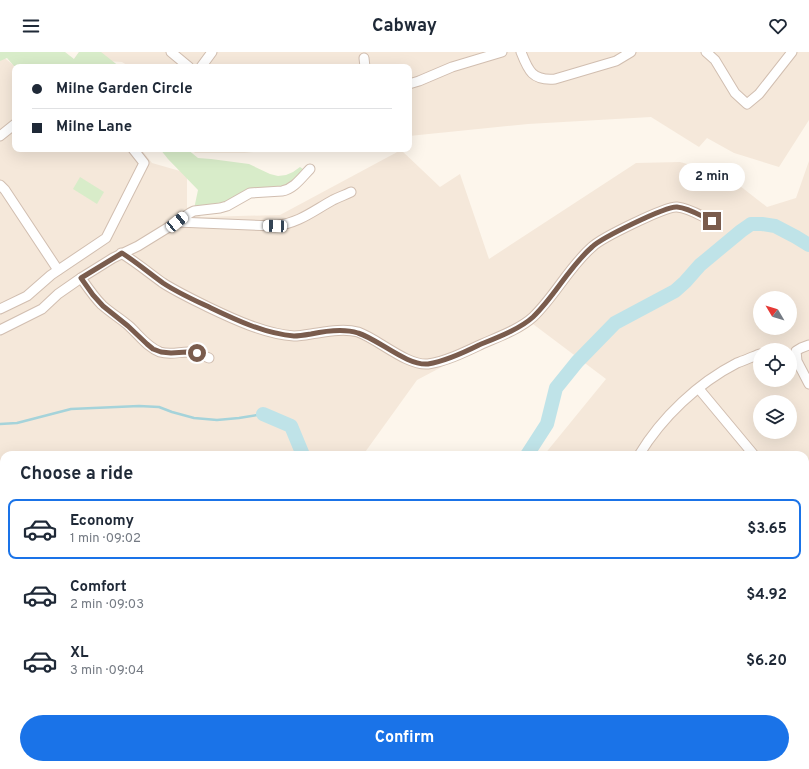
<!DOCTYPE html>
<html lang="en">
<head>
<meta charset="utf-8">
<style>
  body { margin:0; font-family:Overpass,sans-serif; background:#f6f6f7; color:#1f2937; height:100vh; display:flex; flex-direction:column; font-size:15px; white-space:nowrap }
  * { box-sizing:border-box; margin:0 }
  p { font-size:13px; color:#747a83 }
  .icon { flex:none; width:22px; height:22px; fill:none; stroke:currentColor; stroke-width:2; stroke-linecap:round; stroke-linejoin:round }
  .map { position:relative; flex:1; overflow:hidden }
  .panel { position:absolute; left:0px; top:399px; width:809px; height:318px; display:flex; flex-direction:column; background:#fff; border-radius:12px 12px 0 0; box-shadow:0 4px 16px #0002 }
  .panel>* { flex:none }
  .guide { position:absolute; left:12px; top:12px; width:400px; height:88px; border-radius:8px; box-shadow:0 4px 16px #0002; display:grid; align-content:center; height:88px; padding:0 20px; background:#fff }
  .needle { width:26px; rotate:308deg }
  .controls { position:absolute; left:753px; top:239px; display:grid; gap:8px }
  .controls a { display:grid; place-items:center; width:44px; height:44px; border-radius:50%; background:#fff; box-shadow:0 4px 16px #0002; font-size:20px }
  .end { position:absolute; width:18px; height:18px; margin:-9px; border:5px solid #7a5c4d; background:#fff; box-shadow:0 0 0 2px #fff }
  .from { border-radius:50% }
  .bubble { position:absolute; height:28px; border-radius:14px; background:#fff; box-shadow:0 4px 16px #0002; font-size:13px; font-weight:700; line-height:28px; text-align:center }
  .car { position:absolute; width:12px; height:24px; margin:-12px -6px; border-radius:5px; box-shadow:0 0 3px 1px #0007; background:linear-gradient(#fff 24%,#345 0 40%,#fff 0 76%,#345 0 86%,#fff 0) }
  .guide b { display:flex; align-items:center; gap:14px; height:38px; font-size:15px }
  .guide b+b { border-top:1px solid #e0e1e3 }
  .guide i { width:10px; height:10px; background:#1f2937 }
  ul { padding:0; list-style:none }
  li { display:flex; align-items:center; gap:12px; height:60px; margin:0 8px 6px; padding:0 12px; border:2px solid transparent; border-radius:8px }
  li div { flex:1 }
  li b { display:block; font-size:15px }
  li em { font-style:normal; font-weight:700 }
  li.current { border-color:#1a73e8 }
  li>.icon { width:36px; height:36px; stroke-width:1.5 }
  h2 { padding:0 20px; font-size:18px; line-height:48px }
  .cta { display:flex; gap:8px; margin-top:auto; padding:8px 20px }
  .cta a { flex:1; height:46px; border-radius:24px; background:#1a73e8; color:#fff; font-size:16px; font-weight:700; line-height:46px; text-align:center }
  header { display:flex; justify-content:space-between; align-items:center; height:52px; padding:0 20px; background:#fff; font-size:18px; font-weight:700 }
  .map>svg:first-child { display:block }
  .residential { fill:#f5e8da; fill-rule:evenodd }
  .commercial { fill:#fde8e0 }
  .green { fill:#d8ecc9 }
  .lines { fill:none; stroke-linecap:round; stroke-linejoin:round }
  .stream { stroke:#a5d3da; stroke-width:2.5 }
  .river { stroke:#bfe3e8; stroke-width:14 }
  .minor-casing { stroke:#d1beb0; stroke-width:11 }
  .tertiary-casing { stroke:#d1beb0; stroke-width:13 }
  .primary-casing { stroke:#dad1cd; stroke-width:16 }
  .minor { stroke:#fff; stroke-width:9 }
  .tertiary { stroke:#fff; stroke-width:11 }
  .primary { stroke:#fbd9a5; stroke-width:14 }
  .route { stroke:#7a5c4d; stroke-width:5 }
</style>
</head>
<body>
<header><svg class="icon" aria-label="menu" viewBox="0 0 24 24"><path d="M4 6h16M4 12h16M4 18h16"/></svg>Cabway<svg class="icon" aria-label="heart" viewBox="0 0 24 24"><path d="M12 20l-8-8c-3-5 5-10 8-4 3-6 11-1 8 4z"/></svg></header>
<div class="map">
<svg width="809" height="717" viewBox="0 0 809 717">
  <rect width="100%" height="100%" fill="#fdf6ec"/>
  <g class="residential">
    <path d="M79,0H809V68L779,115L734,101L707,86L699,95L651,65L528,72L409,84V15H130L122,10L74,7Z"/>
    <path d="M2,4L16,15H15V97H141L152,111L187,121V157L201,165L280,163L401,98L440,135L460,122L489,207L636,111L680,110L726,123L767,155L796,146L809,109V690H805V403H544L606,327L529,269L417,328L363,403H4V443L0,444V5ZM760,246H790V276H760ZM760,298H790V328H760ZM760,350H790V380H760Z"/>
    <path d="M191,97H284L244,101H195Z"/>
    <path d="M805,710H809V717H653L664,713H805Z"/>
  </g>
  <path class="commercial" d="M4,639V713H62L64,717H0V641Z"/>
  <g class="green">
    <path d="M0,0H65L74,7L79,0H101L120,15H15L7,6L0,9Z"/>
    <path d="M160,97H187L198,106L211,107L249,112L270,122L278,124L286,123L293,120L300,115L303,117L291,133L217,154L194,157L198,138L168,107Z"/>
    <path d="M80,125L104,140L97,152L73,137Z"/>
  </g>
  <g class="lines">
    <g class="stream">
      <path d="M0,372L17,371L71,357L139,354L159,355L172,360L194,366L217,368L239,366L263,362"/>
      <path d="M0,452L4,451"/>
    </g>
    <g class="river">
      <path d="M263,362L291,374L303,403"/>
      <path d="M527,403L547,372L556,336L577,310L615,271L675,239L685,230L700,213L741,179L751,172H762L775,174L796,185L809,193"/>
    </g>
    <g class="minor-casing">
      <g id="minor">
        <path d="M171,0L189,15"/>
        <path d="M521,0C528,18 532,29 555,27L616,9L631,0"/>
        <path d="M706,0L715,8L735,41L747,52L759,42L792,0"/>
        <path d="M364,6L365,15"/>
        <path d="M201,15L212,0"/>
        <path d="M409,32L419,29L452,15L502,0"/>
        <path d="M0,84L15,72"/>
        <path d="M0,133L5,138L58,218"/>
        <path d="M177,170L275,174C299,171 313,159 333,148C339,145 345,143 351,140"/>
        <path d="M121,201C136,210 149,221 163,231C177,240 192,247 208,255C233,267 265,282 294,284C299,284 305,283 311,282C325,280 343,276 358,280C378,287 407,314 428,312C447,309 465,300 482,292C498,285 520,277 533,265C555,244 569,215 592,195C601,186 666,154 677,155C689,156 701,164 712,169"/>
        <path d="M81,226C88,236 94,245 102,253C111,261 121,267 129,274C139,283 147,295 160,300C170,303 179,300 188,300C196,301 202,303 209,306"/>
        <path d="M0,257L27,244L51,223L106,186L144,111L133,97"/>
        <path d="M0,278L42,257L58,242L81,226L113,206L138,194L177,170L190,161L194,159L220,156L227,154L250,141L282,139C294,137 302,125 310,117"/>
        <path d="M809,293L801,296L796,299L797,309L809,332"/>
        <path d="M699,337L754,403"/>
        <path d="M639,403C662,365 698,331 737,311C745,308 752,305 760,302"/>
        <path d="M805,465L809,470"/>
      </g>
    </g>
    <g class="tertiary-casing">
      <g id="tertiary">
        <path d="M0,627L4,624"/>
        <path d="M805,701H809"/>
        <path d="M482,713L500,717"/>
        <path d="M629,717L640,713"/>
      </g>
    </g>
    <g class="primary-casing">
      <g id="primary">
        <path d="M0,501L4,512"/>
        <path d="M0,552L4,563"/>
        <path d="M70,713L72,717"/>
        <path d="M89,713L92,717"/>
      </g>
    </g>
    <use href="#minor" class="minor"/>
    <use href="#tertiary" class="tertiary"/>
    <use href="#primary" class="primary"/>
  </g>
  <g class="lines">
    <path class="route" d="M197,301L187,300L171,301L161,300L153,297L147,292L128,274L103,254L93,243L81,226L122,201C136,210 149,221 163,231C178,241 194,248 211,256C236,268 266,282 294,284C299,284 305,283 311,282C325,279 343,276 358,281C378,287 407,314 428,312C446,309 463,301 479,293C496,286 520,277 533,265C555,244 569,215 592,195C601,186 666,154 677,155C689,156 701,164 712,169"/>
  </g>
</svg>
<div class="controls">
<a><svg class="needle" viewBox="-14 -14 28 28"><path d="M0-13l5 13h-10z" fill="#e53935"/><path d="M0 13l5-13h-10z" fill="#747a83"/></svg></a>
<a><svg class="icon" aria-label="locate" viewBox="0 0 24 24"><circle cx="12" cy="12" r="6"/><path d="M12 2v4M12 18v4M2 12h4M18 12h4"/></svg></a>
<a><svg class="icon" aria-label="layers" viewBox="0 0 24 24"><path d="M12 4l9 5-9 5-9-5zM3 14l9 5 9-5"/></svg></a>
</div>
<i class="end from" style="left:197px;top:301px"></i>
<i class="end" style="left:712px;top:169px"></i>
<div class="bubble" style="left:679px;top:111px;width:66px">2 min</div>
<i class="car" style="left:177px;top:170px;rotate:51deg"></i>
<i class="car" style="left:275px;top:174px;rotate:272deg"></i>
<div class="guide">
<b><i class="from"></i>Milne Garden Circle</b>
<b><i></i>Milne Lane</b>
</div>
<section class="panel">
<h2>Choose a ride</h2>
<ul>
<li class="current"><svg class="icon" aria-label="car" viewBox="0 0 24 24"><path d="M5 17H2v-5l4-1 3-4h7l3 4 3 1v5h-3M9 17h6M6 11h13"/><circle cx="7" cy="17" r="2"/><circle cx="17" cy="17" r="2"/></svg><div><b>Economy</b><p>1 min · 09:02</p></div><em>$3.65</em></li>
<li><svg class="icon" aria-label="car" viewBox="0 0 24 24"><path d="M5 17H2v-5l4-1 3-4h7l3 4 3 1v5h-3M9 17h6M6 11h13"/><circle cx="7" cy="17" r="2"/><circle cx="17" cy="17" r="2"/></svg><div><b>Comfort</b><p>2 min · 09:03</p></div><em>$4.92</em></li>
<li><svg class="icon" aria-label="car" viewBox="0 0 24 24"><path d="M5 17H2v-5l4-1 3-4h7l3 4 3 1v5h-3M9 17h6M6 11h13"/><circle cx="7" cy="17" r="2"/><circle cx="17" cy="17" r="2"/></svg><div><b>XL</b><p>3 min · 09:04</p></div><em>$6.20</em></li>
</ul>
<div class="cta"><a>Confirm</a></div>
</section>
</div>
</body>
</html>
